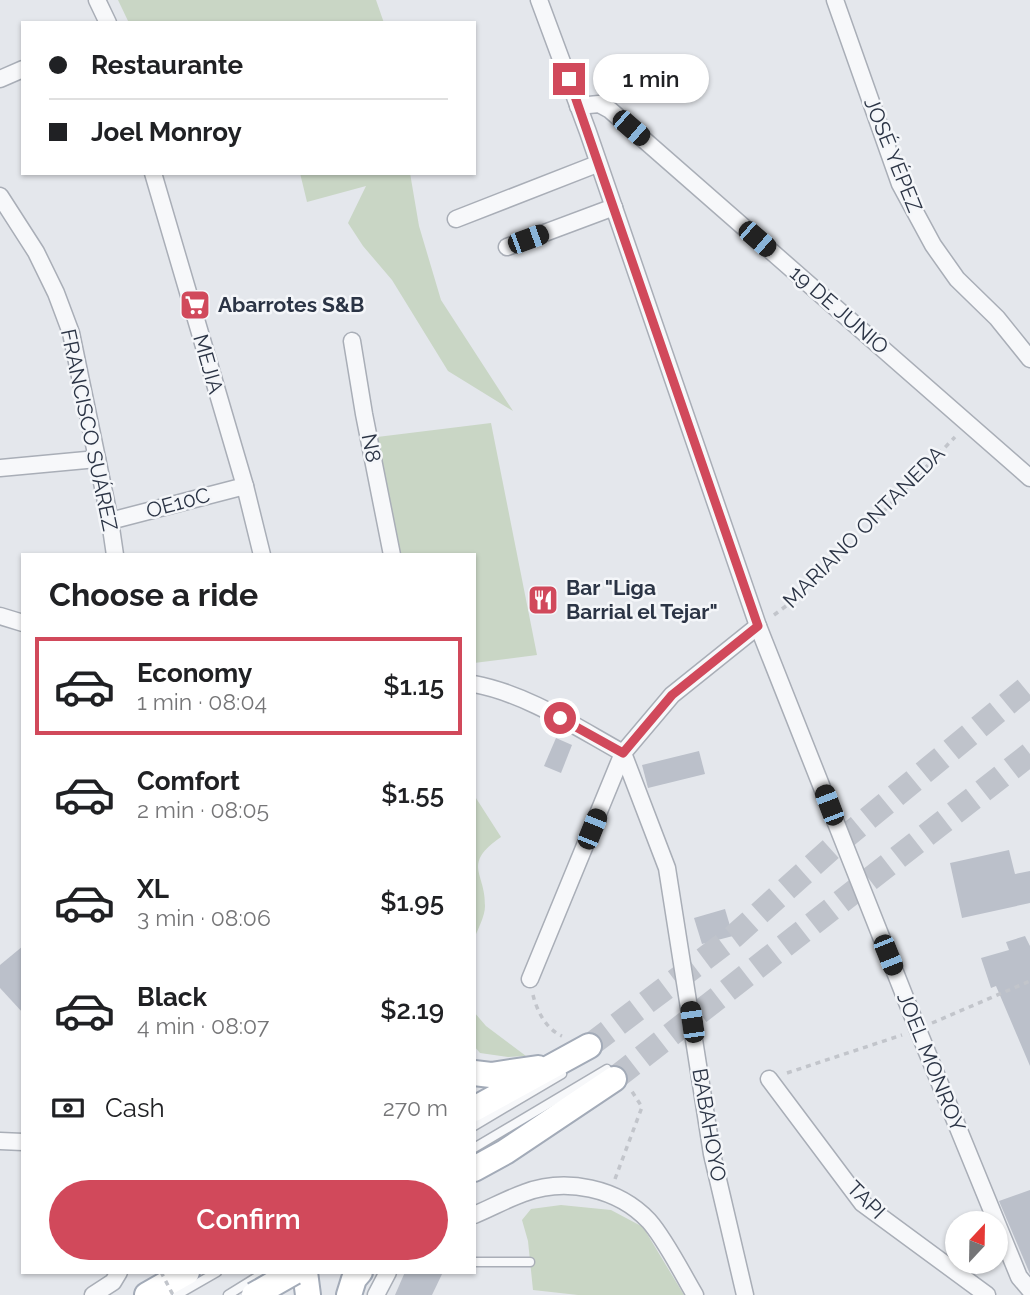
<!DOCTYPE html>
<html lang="en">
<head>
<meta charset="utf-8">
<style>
  body { margin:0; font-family:Raleway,sans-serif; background:#f6f6f6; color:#202124; height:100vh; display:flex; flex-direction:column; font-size:26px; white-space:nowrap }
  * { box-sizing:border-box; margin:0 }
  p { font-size:23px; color:#757577 }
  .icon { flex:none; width:38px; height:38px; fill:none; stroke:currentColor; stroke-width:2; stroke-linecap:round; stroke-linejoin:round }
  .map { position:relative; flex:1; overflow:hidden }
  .panel { position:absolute; left:21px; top:553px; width:455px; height:721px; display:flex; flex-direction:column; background:#fff; border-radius:0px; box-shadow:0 2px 5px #0004 }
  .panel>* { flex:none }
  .banner { position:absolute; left:21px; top:21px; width:455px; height:154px; border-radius:0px; box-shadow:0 2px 5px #0004; display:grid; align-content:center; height:154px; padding:0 28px; background:#fff }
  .needle { width:46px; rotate:22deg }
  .fabs { position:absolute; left:945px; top:1211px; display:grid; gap:14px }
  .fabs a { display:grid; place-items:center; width:63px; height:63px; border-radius:50%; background:#fff; box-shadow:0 2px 5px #0004; font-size:35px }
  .end { position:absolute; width:32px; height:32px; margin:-16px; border:9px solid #d1495b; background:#fff; box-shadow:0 0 0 4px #fff }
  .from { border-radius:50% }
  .bubble { position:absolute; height:49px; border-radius:24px; background:#fff; box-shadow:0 2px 5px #0004; font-size:23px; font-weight:600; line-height:49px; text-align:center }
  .car { position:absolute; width:21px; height:42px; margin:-21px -10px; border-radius:9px; box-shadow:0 0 5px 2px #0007; background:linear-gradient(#222 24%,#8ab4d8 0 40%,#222 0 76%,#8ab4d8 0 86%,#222 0) }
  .banner b { display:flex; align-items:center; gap:24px; height:66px; font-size:26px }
  .banner b+b { border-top:2px solid #e0e0e0 }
  .banner i { width:18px; height:18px; background:#202124 }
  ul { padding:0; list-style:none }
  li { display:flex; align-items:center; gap:21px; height:98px; margin:0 14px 10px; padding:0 14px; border:4px solid transparent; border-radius:0px }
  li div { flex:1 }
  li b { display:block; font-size:26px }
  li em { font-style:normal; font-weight:600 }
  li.active { border-color:#d1495b }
  li>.icon { width:63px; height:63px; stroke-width:1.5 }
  h2 { padding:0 28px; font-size:32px; line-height:84px }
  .pay { display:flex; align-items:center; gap:18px; height:77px; padding:0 28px; font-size:26px }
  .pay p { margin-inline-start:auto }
  .cta { display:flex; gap:14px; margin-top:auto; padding:14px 28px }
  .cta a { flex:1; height:80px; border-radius:42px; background:#d1495b; color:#fff; font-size:28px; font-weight:600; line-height:80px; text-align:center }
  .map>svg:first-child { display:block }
  .green { fill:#c9d6c5 }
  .building { fill:#bbc0ca }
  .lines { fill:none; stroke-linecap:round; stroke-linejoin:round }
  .primary-tunnel { stroke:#bfc3cb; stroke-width:24; stroke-dasharray:24 12; stroke-linecap:butt }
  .service-casing { stroke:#a9aeb7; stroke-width:11 }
  .minor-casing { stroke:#a9aeb7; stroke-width:19 }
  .primary-casing { stroke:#a3abb8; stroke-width:28 }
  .path { stroke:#c2c5cb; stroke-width:3.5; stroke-dasharray:5 5; stroke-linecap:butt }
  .service { stroke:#f7f8fa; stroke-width:8 }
  .minor { stroke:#f7f8fa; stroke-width:16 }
  .primary { stroke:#fff; stroke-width:24 }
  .primary-bridge-casing { stroke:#a3abb8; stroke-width:28; stroke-linecap:butt }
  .path-bridge { stroke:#c2c5cb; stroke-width:3.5; stroke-dasharray:5 5; stroke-linecap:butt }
  .primary-bridge { stroke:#fff; stroke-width:24 }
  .route { stroke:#d1495b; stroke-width:9 }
  .labels { text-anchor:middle; stroke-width:5; stroke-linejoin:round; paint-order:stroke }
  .street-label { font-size:21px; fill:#2b3445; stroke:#f4f6f9 }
  .poi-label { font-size:21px; font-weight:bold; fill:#2b3445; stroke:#f4f6f9; text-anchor:start }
</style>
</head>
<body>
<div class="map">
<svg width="1030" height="1295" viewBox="0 0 1030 1295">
  <rect width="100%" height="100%" fill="#e4e7ec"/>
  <g class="green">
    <path d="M118,0H376L384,23H129Z"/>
    <path d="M300,173H410L419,226L441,300L513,411L448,371L392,280L363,246L348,223L366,186L307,202Z"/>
    <path d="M491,423L537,655L474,663V555H395L369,438Z"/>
    <path d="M474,795L501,837C461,865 486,872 485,906C485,916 478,929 474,939Z"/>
    <path d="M474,1012L486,1026L526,1056L508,1057L480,1053L474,1046Z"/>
    <path d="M561,1205L611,1210L643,1227L684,1295H578L533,1290L528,1241L522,1220L531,1209Z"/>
  </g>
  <g class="building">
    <path d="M556,738L572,745L561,773L544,766Z"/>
    <path d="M699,751L705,774L648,788L642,765Z"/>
    <path d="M1009,850L1015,874L1030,871V903L962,918L950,863Z"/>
    <path d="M725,909L733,936L702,944L694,918Z"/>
    <path d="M1025,936L1030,946V1066L996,986L991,988L981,958L1009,950L1006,942Z"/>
    <path d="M23,946V1013L0,988V965Z"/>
    <path d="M1030,1190V1274L999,1201Z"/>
    <path d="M405,1272H443L432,1295H395Z"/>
  </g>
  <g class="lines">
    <g class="primary-tunnel">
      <path d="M589,1046L733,937L832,848L1030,685"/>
      <path d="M614,1079L1030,754"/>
    </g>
    <g class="service-casing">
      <g id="service">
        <path d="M474,1126L562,1074"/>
        <path d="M474,1148L607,1069"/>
        <path d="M474,1262H530"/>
        <path d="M177,1295L217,1272"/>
        <path d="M228,1295L265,1272"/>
      </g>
    </g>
    <g class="minor-casing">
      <g id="minor">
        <path d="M97,0L108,23"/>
        <path d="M539,0L588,132L758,626L918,1030L1019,1277L1030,1290"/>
        <path d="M835,0L900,184L933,245L957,279L997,318L1030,359"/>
        <path d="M0,79L23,69"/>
        <path d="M578,106L599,104L610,110L1030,478"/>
        <path d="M153,173L245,486L262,555"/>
        <path d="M0,196L36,252L56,293L71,333L110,521L115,555"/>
        <path d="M456,219L597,164"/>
        <path d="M507,247L614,207"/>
        <path d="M352,341L364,414L392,555"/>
        <path d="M0,468L97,459"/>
        <path d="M110,521L245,486"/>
        <path d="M0,616L23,623"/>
        <path d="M474,684C527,694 576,727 623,753"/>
        <path d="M623,753L667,868L712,1154L745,1295"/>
        <path d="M530,979L623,753L672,695L758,626"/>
        <path d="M769,1079L862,1203L987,1295"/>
        <path d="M0,1141L23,1142"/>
        <path d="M474,1215C491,1208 507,1199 524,1193C566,1177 618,1188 649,1221C665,1239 682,1273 695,1295"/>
        <path d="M93,1295L113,1282L119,1272"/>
        <path d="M376,1295L388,1272"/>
      </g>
    </g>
    <g class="primary-casing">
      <g id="primary">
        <path d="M474,1073L491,1075L538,1068"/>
        <path d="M474,1109L589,1046"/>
        <path d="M474,1169L505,1152L614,1079"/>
        <path d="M305,1272L308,1295"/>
        <path d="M147,1295L187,1272"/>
        <path d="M349,1295L354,1279L360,1272"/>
      </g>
    </g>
    <g class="path">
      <path d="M774,615L790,603L854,542L955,437"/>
      <path d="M533,995C537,1011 546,1029 562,1036"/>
      <path d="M932,1023L1030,981"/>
      <path d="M787,1073L902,1035"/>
      <path d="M615,1179L642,1107L631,1090"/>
    </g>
    <use href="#service" class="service"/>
    <use href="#minor" class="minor"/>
    <use href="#primary" class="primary"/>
    <g class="primary-bridge-casing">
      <path id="primary-bridge" d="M254,1295L294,1272"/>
    </g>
    <path class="path-bridge" d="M161,1272L173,1295"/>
    <use href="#primary-bridge" class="primary-bridge"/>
  </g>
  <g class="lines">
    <path class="route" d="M560,718L623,753L672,695L758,626L569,79"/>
  </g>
  <defs>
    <g id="supermarket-square" transform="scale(1.575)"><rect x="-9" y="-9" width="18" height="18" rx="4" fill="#d1495b" stroke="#f4f6f9"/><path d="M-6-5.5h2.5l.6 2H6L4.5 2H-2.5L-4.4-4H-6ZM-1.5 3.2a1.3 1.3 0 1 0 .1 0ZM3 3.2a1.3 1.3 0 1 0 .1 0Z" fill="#fff"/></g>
    <g id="restaurant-square" transform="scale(1.575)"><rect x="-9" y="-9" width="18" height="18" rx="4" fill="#d1495b" stroke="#f4f6f9"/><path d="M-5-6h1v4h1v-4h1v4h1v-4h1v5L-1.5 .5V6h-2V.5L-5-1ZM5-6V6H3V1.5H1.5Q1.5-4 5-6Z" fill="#fff"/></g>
  </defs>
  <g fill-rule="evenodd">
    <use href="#supermarket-square" x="195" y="305"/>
    <use href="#restaurant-square" x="543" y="600"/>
  </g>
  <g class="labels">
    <g class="street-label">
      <text transform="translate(893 155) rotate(68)" y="7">JOSÉ YÉPEZ</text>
      <text transform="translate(839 310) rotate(41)" y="7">19 DE JUNIO</text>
      <text transform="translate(208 364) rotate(74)" y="7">MEJIA</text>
      <text transform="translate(89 430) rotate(78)" y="7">FRANCISCO SUÁREZ</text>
      <text transform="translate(371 448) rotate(79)" y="7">N8</text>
      <text transform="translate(178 503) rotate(-15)" y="7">OE10C</text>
      <text transform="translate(864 527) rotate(-45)" y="7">MARIANO ONTANEDA</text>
      <text transform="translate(931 1062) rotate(68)" y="7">JOEL MONROY</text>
      <text transform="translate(709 1125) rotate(80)" y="7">BABAHOYO</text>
      <text transform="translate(866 1200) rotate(45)" y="7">TAPI</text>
    </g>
    <g class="poi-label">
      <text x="218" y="312">Abarrotes S&amp;B</text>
      <text x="566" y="595">Bar "Liga<tspan x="566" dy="24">Barrial el Tejar"</tspan></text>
    </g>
  </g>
</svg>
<div class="fabs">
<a><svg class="needle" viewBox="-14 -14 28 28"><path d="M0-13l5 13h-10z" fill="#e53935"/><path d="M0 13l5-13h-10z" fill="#757577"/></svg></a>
</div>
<i class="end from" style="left:560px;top:718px"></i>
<i class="end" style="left:569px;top:79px"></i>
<div class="bubble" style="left:593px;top:54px;width:116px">1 min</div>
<i class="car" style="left:631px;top:128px;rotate:131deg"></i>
<i class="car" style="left:528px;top:239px;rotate:70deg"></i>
<i class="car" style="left:757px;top:239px;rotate:131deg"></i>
<i class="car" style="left:829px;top:805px;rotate:339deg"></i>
<i class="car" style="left:592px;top:829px;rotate:22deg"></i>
<i class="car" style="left:888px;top:955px;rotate:158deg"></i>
<i class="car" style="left:692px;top:1022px;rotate:352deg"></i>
<div class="banner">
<b><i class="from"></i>Restaurante</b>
<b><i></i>Joel Monroy</b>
</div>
<section class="panel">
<h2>Choose a ride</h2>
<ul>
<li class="active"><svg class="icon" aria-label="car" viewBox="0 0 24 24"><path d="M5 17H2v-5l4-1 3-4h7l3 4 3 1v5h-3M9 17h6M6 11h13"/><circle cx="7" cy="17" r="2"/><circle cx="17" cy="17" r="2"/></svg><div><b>Economy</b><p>1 min · 08:04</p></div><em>$1.15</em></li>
<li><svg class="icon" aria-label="car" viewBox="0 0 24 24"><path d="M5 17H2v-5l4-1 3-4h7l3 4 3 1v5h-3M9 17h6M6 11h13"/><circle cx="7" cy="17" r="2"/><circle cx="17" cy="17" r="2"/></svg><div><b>Comfort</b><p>2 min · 08:05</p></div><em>$1.55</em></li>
<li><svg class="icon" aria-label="car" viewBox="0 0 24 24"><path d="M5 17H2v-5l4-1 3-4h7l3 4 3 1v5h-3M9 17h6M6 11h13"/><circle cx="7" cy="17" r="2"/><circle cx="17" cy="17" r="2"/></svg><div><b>XL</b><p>3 min · 08:06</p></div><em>$1.95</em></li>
<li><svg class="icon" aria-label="car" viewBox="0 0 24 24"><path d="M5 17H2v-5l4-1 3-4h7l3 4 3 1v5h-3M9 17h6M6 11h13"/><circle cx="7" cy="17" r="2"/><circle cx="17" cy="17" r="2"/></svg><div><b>Black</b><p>4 min · 08:07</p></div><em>$2.19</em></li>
</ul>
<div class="pay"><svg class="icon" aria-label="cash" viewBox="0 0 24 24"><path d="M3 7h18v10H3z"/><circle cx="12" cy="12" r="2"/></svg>Cash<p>270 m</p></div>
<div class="cta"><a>Confirm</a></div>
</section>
</div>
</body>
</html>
